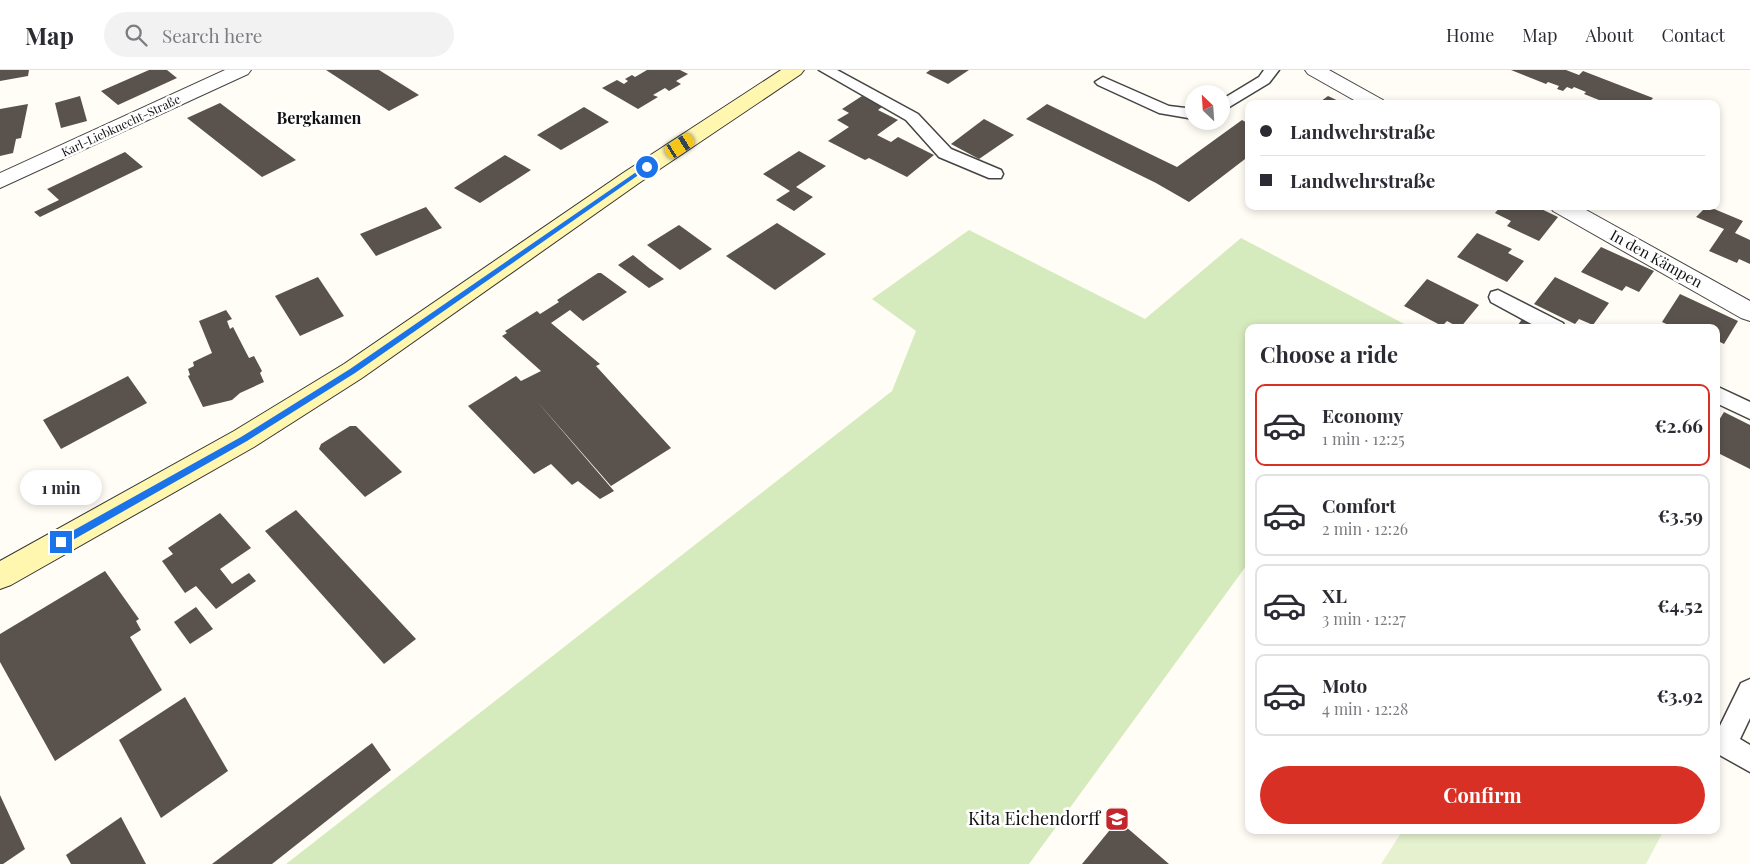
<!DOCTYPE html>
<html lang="en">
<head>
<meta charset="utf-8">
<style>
  body { margin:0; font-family:"Playfair Display",serif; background:#f2f2f3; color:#2b2b33; height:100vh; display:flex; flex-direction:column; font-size:19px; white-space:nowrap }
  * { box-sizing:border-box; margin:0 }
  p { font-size:16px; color:#7c7c81 }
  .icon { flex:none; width:28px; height:28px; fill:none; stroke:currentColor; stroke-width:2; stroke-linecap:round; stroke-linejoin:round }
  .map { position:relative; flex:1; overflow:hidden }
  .sheet { position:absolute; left:1245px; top:254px; width:475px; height:510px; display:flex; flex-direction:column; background:#fff; border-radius:10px; box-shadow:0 2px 8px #0003 }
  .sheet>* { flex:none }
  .hud { position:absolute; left:1245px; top:30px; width:475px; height:110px; border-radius:10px; box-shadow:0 2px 8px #0003; display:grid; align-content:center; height:110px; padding:0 15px; background:#fff }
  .needle { width:32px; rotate:335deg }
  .buttons { position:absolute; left:1185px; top:15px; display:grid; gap:10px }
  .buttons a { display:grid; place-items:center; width:45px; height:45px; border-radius:50%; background:#fff; box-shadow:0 2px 8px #0003; font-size:25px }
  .end { position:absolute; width:22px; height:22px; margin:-11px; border:6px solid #1a73e8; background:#fff; box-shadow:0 0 0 2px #fff }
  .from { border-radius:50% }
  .bubble { position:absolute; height:35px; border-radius:18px; background:#fff; box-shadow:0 2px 8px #0003; font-size:16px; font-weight:700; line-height:35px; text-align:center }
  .car { position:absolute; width:15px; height:30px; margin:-15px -8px; border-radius:6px; box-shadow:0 0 4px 1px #0007; background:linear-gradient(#f5c518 24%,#345 0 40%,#f5c518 0 76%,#345 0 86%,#f5c518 0) }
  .hud b { display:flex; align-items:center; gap:18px; height:48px; font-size:19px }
  .hud b+b { border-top:1px solid #e1e1e2 }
  .hud i { width:12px; height:12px; background:#2b2b33 }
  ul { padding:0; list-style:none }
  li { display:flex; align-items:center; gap:15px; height:82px; margin:0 10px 8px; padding:0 5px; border:2px solid #e1e1e2; border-radius:10px }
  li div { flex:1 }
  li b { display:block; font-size:19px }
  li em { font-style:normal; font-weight:700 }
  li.active { border-color:#d93025 }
  li>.icon { width:45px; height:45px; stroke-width:1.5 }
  h2 { padding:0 15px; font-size:22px; line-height:60px }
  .action { display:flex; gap:10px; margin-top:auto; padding:10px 15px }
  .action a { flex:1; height:58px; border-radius:30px; background:#d93025; color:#fff; font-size:20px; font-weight:700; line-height:58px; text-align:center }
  header { display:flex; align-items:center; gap:30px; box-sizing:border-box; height:70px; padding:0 25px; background:#fff; border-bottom:1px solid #e1e1e2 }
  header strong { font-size:24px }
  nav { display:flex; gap:28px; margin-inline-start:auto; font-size:18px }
  .search { width:350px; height:45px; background:#f2f2f3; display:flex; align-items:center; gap:12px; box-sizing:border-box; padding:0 18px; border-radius:28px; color:#7c7c81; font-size:19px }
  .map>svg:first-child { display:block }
  .green { fill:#d5ebbd }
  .pitch { fill:#e6f2cf }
  .building { fill:#5a524d }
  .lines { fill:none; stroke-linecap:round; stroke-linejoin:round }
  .service-casing { stroke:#444; stroke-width:3 }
  .minor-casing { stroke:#444; stroke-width:2 }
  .secondary-casing { stroke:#333; stroke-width:2 }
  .service { fill:#fff; fill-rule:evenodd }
  .minor { fill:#fff; fill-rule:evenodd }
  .secondary { fill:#fff6b0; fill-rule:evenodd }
  .route { fill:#1a73e8 }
  .labels { text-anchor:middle; stroke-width:5; stroke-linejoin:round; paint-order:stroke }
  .far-street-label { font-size:12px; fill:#111; stroke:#fff }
  .street-label { font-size:15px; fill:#111; stroke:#fff }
  .far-district-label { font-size:16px; font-weight:bold; fill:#111; stroke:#fff }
  .near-poi-label { font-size:18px; fill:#111; stroke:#fff; text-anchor:end }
</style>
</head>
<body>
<header>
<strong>Map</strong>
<div class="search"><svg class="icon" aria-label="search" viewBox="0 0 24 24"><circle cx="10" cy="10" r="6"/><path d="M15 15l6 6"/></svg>Search here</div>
<nav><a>Home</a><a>Map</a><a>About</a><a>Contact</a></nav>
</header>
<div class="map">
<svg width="1750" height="794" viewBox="0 0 1750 794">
  <rect width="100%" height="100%" fill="#fffdf5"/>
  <path class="green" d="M969,160L1145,249L1241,168L1410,257L1249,258V492L1029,794H286L892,321L916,261L872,229Z"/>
  <path class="pitch" d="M1403,760H1664L1646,794H1381Z"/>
  <g class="building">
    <path d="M0,0H29L28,6L0,11Z"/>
    <path d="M149,0H167L177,8L118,35L101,21Z"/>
    <path d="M326,0H379L419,25L389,41Z"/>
    <path d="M647,0H680L688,4L676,11L681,14L669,21L665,18L653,25L658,27L638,39L602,18L617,10L624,14L628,11L625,9L632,5L635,7Z"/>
    <path d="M930,0H969L948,14L926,3Z"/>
    <path d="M1511,0H1566L1579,5L1583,1L1653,28L1648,34H1609L1584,24L1586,22L1574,17L1572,19L1567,17L1563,21L1557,19L1559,16L1548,12L1546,14Z"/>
    <path d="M80,26L87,51L61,58L55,33Z"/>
    <path d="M862,26L882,37L878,40L898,50L877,65L891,72L898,67L934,85L907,107L869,88L865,90L828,71L849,57L837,50L849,43L842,39Z"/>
    <path d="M1328,26L1345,34H1317Z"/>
    <path d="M220,33L257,61L296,90L262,107L187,48Z"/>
    <path d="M28,34L21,68L16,69L13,83L0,86V39Z"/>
    <path d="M1047,34L1177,97L1242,50L1249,54V86L1189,132L1156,113L1026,49Z"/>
    <path d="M584,37L609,52L561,80L537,65Z"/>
    <path d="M984,49L1014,65L979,89L951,74Z"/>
    <path d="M799,81L826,96L796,117L813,127L794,141L776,130L790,121L763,104Z"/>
    <path d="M125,82L143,97L40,147L34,142L59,130L47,119Z"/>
    <path d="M505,85L531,100L480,133L454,118Z"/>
    <path d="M1501,136H1535L1558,147L1539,171L1507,156L1511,151L1495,143Z"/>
    <path d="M1707,136L1743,151L1735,163L1750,170V194L1739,189L1737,193L1709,181L1724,159L1696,147Z"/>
    <path d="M426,137L442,158L376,186L360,164Z"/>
    <path d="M777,153L826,184L775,220L726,186Z"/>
    <path d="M679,155L712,179L680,200L647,175Z"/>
    <path d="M1477,163L1512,179L1508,183L1524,191L1507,212L1457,187Z"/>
    <path d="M1601,177L1654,201L1639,222L1626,216L1622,221L1581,202Z"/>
    <path d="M633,185L649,198L664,209L649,218L618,195Z"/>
    <path d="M598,203H601L627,222L583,251L570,240L551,253L600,294L596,296L671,378L611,416L535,329L614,421L600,429L578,411L572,415L551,394L534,404L468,336L516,306L521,311L541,301L502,266L507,263L505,261L537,241L540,244L559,232L557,230Z"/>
    <path d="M318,207L344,246L300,266L275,226Z"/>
    <path d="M1555,207L1609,233L1593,255L1579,249L1575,254L1534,234Z"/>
    <path d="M1427,209L1479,235L1460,258L1447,251L1442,256L1404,236Z"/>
    <path d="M1680,224L1738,251L1724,274L1716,270V258H1675L1662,252Z"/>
    <path d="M226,240L232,249L227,251L230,259L233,257L249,288L254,286L262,301L260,303L264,312L240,323L232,330L203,337L188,306L190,305L188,299L194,296L193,292L212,283L199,251Z"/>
    <path d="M1522,249L1538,258H1516Z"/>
    <path d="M128,306L147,333L61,379L43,350Z"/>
    <path d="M1724,342L1750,355V399L1716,382V355Z"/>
    <path d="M350,356H356L402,402L365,427L319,379L321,374Z"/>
    <path d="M296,440L416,569L384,594L265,461Z"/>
    <path d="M220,443L251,478L220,499L232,514L249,503L256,511L216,539L196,516L185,523L162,491L173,484L168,478Z"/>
    <path d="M105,501L139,549L136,551L141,560L130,567L162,620L55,691L0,592V564Z"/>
    <path d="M196,537L213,559L190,574L174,552Z"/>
    <path d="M185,627L228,701L161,748L119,670Z"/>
    <path d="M372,673L391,700L272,794H212Z"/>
    <path d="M0,725L25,779L3,794H0Z"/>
    <path d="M121,747L146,794H71L66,785Z"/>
    <path d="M1118,750L1169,794H1082Z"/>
  </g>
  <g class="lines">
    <g class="service-casing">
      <g id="service">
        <path d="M819,0H837L918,44L951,79L1001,100L1003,104L1001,108H989L939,87L906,50Z"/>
        <path d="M1264,0H1279L1269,13L1221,42V30L1259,7Z"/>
        <path d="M1103,7L1169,36L1194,39V49L1159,43L1098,15L1095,12Z"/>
        <path d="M1498,220L1563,253L1565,258H1539L1491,232L1489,227L1491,222Z"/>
        <path d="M1716,316L1750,332V349L1716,333Z"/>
        <path d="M1750,609V648L1740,669L1750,675V702L1716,683V664L1741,613Z"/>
      </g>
    </g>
    <g class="minor-casing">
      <g id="minor">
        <path d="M225,0H251L248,4L0,118V103Z"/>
        <path d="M1305,0H1329L1383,30L1386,34H1361L1308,4Z"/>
        <path d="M1550,136H1579L1750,231V251L1741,248L1553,141Z"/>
      </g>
    </g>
    <g class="secondary-casing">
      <path id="secondary" d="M781,0H804L801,4L639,113L362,308L254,377L11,515L0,519V491L234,361L344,294L623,103Z"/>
    </g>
    <use href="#service" class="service"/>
    <use href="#minor" class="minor"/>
    <use href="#secondary" class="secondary"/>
  </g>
  <path class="route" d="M645,96L650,97L355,303L247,371L64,475H58V469L241,367L350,299Z"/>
  <defs>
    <g id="school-square" transform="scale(1.25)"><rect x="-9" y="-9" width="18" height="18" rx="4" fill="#c4262e" stroke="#fff"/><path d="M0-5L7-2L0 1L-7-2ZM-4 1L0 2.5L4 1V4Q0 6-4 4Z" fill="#fff"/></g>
  </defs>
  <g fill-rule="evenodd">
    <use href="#school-square" x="1117" y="749"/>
  </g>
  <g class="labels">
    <g class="far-street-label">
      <text transform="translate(121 56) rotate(-25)" y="4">Karl-Liebknecht-Straße</text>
    </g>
    <g class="street-label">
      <text transform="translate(1656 189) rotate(29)" y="5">In den Kämpen</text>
    </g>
    <g class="far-district-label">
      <text x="319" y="54">Bergkamen</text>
    </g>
    <g class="near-poi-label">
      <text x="1100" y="755">Kita Eichendorff</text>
    </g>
  </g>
</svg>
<div class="buttons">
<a><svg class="needle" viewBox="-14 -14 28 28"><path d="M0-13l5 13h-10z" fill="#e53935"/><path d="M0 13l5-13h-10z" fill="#7c7c81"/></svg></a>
</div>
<i class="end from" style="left:647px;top:97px"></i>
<i class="end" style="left:61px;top:472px"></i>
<div class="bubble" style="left:20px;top:400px;width:82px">1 min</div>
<i class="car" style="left:680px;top:76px;rotate:57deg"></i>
<div class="hud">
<b><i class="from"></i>Landwehrstraße</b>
<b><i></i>Landwehrstraße</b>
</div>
<section class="sheet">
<h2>Choose a ride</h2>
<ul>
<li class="active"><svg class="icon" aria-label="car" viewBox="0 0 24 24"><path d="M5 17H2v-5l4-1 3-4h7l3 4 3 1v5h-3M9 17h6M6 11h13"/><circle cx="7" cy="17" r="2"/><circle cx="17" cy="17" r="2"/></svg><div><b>Economy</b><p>1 min · 12:25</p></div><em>€2.66</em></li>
<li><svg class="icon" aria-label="car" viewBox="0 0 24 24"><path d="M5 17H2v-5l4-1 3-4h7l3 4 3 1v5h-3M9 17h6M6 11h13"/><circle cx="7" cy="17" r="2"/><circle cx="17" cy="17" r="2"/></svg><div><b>Comfort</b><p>2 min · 12:26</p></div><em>€3.59</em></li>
<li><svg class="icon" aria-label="car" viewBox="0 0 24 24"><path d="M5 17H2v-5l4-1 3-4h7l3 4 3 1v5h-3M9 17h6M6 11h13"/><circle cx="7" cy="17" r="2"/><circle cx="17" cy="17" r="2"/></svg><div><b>XL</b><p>3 min · 12:27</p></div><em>€4.52</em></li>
<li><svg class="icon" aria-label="car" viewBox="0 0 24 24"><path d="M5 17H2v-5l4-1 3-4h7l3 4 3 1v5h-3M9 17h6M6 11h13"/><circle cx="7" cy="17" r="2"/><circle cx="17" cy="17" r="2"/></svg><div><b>Moto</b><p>4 min · 12:28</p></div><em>€3.92</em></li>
</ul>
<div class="action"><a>Confirm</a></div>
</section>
</div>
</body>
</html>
